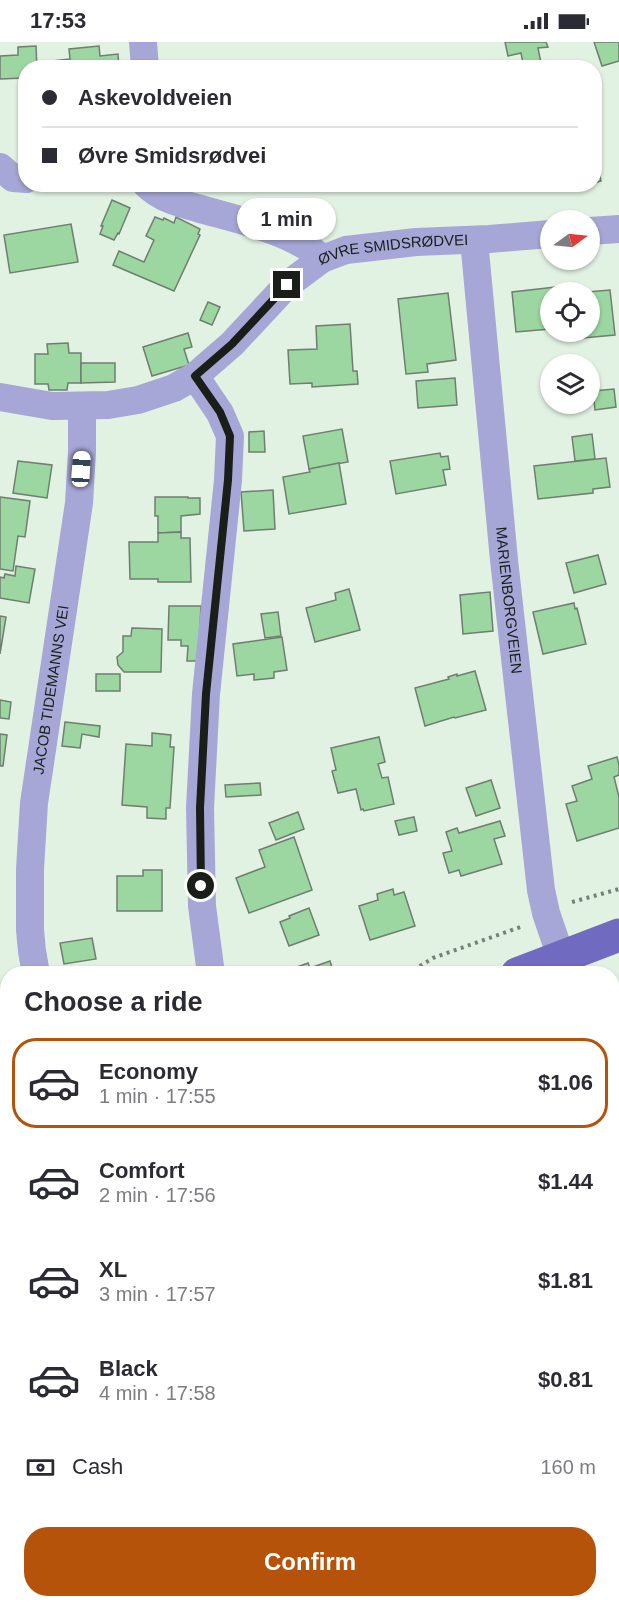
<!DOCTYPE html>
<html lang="en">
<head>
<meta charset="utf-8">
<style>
  body { margin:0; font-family:Arial,sans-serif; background:#f2f2f3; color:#2b2b33; height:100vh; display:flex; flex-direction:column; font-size:22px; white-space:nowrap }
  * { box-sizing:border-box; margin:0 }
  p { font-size:20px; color:#7c7c81 }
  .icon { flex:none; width:33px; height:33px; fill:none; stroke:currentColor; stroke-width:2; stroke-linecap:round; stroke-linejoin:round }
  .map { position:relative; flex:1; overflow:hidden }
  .sheet { position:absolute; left:0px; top:924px; width:620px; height:642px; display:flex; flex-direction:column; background:#fff; border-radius:24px 24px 0 0; box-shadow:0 2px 4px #0004 }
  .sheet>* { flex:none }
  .top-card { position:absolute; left:18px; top:18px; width:584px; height:132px; border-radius:24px; box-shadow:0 2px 4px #0004; display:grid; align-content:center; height:132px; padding:0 24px; background:#fff }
  .needle { width:39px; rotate:75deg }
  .buttons { position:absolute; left:540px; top:168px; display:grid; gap:12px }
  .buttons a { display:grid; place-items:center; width:60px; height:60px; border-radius:50%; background:#fff; box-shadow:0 2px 4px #0004; font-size:30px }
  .end { position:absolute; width:27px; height:27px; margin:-14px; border:8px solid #191e19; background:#fff; box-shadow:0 0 0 3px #fff }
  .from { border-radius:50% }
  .bubble { position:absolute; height:42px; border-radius:21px; background:#fff; box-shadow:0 2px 4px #0004; font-size:20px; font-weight:700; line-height:42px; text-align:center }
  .car { position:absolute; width:18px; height:36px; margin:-18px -9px; border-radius:8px; box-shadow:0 0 4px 2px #0007; background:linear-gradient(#fff 24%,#345 0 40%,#fff 0 76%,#345 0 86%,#fff 0) }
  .top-card b { display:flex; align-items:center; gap:21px; height:57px; font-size:22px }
  .top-card b+b { border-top:2px solid #e1e1e2 }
  .top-card i { width:15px; height:15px; background:#2b2b33 }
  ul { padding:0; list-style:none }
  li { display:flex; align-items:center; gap:18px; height:90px; margin:0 12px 9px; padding:0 12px; border:3px solid transparent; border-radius:24px }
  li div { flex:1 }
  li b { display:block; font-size:22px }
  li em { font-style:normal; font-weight:700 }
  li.current { border-color:#b45309 }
  li>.icon { width:54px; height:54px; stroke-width:1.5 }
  h2 { padding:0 24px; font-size:27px; line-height:72px }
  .pay { display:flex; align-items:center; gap:15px; height:66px; padding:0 24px; font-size:22px }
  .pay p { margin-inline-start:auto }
  .button { display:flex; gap:12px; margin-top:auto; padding:12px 24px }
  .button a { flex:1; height:69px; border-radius:24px; background:#b45309; color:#fff; font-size:24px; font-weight:700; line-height:69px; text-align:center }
  .status { display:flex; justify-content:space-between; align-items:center; height:42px; padding:0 30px; background:#fff; direction:ltr }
  .status svg { height:16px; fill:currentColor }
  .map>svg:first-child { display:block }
  .building { fill:#9cd6a0; stroke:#6f7e70; stroke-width:1.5 }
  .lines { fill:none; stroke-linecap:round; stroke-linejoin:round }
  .path { stroke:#768177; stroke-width:4; stroke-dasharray:3 4.5; stroke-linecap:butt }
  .street { stroke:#a7a7d7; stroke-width:28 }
  .primary { stroke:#706ac1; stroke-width:33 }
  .route { stroke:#191e19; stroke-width:8 }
  .labels { text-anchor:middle; stroke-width:6; stroke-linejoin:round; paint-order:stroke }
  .street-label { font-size:15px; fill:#191e19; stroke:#eeffef }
</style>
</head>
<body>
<div class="status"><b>17:53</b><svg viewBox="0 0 49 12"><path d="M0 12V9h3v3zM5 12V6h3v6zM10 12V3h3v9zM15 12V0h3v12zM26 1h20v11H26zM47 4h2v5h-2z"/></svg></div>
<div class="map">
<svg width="619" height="1566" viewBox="0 0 619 1566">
  <rect width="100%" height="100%" fill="#e1f2e2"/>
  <g class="building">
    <path d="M505,0H546L548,5L538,6L542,26H524L521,11L508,14Z"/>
    <path d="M594,0H619V19L602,24Z"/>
    <path d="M36,4L37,26H26L24,36L0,37V14L18,13V5Z"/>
    <path d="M99,4L100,14L118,12L119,26H54L53,19L70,17L69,7Z"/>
    <path d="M594,110L601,139L594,141Z"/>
    <path d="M112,158L130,166L119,192L118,191L114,198L100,192L103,184H101Z"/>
    <path d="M155,175L163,178L164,176L174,181L176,175L200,187L198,192L200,193L174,249L113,223L119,209L144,220L154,198L146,194Z"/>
    <path d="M71,182L78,220L10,231L4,193Z"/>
    <path d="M564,244L565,250H550V287L516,290L512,250Z"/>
    <path d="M610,248L615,293L583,296L582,290H590V250H587Z"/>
    <path d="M448,251L456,318L427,322L428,330L406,332L398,257Z"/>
    <path d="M208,260L220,265L212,283L200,278Z"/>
    <path d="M350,282L353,329H357L358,342L312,345V341L290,342L288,308L317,307L316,284Z"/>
    <path d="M188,291L192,305L184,307L189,323L152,334L143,305Z"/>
    <path d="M68,301L69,311H81V341H68L67,348H49L48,342H35V312H48L47,302Z"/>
    <path d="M81,321H115V340L81,341Z"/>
    <path d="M455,336L457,363L418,366L416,339Z"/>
    <path d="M614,347L616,365L595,368L593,349Z"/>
    <path d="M342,387L348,420L309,427L303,394Z"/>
    <path d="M264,389L265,410H249V390Z"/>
    <path d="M592,392L595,417L575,419L572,395Z"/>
    <path d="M440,411L441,415L448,414L450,427L443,428L446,443L396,452L390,419Z"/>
    <path d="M606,416L610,445L593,447V451L538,457L534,424Z"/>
    <path d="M18,419L52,423L47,456L13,451Z"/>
    <path d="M339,421L346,462L289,472L283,435L310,430L309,427Z"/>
    <path d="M273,448L275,487L244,489L241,450Z"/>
    <path d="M0,455L30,459L25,495L18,494L13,529L0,527Z"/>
    <path d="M155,455H188V456H200V472L181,474V490L158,491V474H155Z"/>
    <path d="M181,490V496H190L191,540H158V537H130L129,500H158V491Z"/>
    <path d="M598,513L606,542L574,551L566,521Z"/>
    <path d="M16,524L35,527L29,561L0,556V535L4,536L5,532L15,534Z"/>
    <path d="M349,547L360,588L315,600L306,566L336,558L335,551Z"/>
    <path d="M490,550L493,589L463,592L460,553Z"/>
    <path d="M574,561L575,567L577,566L586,602L543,612L533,570Z"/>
    <path d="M169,564H201L198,619H187L188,604H181V598H168Z"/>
    <path d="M278,570L281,594L265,596L261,572Z"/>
    <path d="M0,574L6,575L0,612Z"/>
    <path d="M132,586L162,587L161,630H124L118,623L117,615L123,610V594H131Z"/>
    <path d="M282,595L287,628L274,630V636L254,638V632L237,634L233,602Z"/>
    <path d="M475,629L486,668L455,676L454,675L425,684L415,646L449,637L448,635L457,632V634Z"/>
    <rect x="96" y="632" width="24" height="17"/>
    <path d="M0,658L11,660L9,677L0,676Z"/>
    <path d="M65,680L100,684L99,695L82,692L80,706L62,704Z"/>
    <path d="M152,691L171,693L170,705H174L170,766H166V777L147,776V765L122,763L126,702L152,704Z"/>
    <path d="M0,692L7,693L3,724H0Z"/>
    <path d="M379,695L385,720L378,722L382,736L388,735L394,762L364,769L363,767L361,768L356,747L338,751L332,729L336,728L331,706Z"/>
    <path d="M617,715L619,723V733L614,735L619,755V786L577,799L566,762L577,759L572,744L592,737L588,724Z"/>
    <path d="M491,738L500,766L476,774L466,746Z"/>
    <path d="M260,741L261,753L226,755L225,743Z"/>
    <path d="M298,770L304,787L276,798L269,781Z"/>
    <path d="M414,775L417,789L399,793L395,779Z"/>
    <path d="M500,779L505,794L494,797L502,822L461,834L459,828L449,831L443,811L452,809L446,790L457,786L459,791Z"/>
    <path d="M294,795L312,848L249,871L236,836L265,825L259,808Z"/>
    <path d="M143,828H162V869H117V834H143Z"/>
    <path d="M393,847L394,853L404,850L415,884L370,898L359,864L378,858L377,852Z"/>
    <path d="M309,866L319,893L289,904L280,880L290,876L289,874Z"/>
    <path d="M92,896L96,917L64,922L60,901Z"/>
    <path d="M330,919L334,932H299L297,925L308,921L310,926Z"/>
    <path d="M3,1196L5,1204L8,1203V1235L0,1237V1197Z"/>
    <path d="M150,1558H163L166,1566H128Z"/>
    <path d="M292,1558H346L349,1566H318L317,1561L302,1566H294Z"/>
  </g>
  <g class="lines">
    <g class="path">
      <path d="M572,860L619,847"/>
      <path d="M407,932L433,916L523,884"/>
    </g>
    <g class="street">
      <path d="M143,0L145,26"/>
      <path d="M0,125L13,136L26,137"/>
      <path d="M146,142C160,156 178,161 197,166C234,177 295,189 322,217"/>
      <path d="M590,189L619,187"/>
      <path id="s1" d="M474,198L504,518L541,848L546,871L561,915"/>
      <path d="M195,334L220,371L230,394L228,438L206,652L200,766L202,864L211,932"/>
      <path id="s2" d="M0,355L52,364L108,363L138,358L174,346L195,334L232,302L287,243L322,217L346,208L416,200L489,197L550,192"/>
      <path id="s3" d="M36,932L32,909L30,888V827L34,761L79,461L82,410V364"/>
      <path d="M0,1430L8,1448"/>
      <path d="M0,1538L8,1537"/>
      <path d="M55,1558L58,1566"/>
      <path d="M227,1558L229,1566"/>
    </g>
    <g class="primary">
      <path d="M517,932L619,893"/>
      <path d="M0,1128L8,1125"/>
    </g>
  </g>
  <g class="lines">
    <path class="route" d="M201,844L200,766L206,652L228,438L230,394L220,370L195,334L232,302L287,243"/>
  </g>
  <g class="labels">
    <g class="street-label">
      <text dy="5" stroke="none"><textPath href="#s2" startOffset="447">ØVRE SMIDSRØDVEI</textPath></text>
      <text dy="5" stroke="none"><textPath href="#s1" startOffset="362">MARIENBORGVEIEN</textPath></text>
      <text dy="5" stroke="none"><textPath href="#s3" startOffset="286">JACOB TIDEMANNS VEI</textPath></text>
    </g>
  </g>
</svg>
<div class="buttons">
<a><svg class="needle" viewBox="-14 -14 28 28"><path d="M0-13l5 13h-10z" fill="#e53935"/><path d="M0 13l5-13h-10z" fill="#7c7c81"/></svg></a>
<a><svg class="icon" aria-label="locate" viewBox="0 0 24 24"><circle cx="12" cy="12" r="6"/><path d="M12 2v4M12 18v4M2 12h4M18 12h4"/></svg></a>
<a><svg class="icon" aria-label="layers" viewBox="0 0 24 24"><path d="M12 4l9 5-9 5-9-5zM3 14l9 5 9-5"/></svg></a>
</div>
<i class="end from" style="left:201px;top:844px"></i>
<i class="end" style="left:287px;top:243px"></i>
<div class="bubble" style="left:237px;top:156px;width:99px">1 min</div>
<i class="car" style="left:81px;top:427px;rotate:4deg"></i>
<div class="top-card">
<b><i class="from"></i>Askevoldveien</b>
<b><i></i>Øvre Smidsrødvei</b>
</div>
<section class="sheet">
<h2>Choose a ride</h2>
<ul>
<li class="current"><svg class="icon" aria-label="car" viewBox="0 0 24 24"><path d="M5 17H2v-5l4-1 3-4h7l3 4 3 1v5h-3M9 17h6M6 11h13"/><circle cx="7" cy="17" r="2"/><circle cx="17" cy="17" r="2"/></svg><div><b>Economy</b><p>1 min · 17:55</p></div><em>$1.06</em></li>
<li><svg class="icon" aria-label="car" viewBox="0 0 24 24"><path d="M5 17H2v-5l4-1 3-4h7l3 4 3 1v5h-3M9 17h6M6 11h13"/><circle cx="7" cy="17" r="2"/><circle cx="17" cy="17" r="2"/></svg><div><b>Comfort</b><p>2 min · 17:56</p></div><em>$1.44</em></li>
<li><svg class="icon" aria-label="car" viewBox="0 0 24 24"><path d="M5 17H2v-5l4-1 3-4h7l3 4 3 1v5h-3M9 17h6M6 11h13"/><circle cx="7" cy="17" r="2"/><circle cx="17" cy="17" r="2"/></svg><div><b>XL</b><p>3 min · 17:57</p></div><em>$1.81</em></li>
<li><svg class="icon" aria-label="car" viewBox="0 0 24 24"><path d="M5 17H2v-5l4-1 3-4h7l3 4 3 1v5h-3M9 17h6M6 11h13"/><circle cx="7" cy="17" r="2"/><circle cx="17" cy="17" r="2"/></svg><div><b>Black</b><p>4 min · 17:58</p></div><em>$0.81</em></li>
</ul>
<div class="pay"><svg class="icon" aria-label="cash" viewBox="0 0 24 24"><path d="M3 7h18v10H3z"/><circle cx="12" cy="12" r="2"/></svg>Cash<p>160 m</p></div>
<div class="button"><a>Confirm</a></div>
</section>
</div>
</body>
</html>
